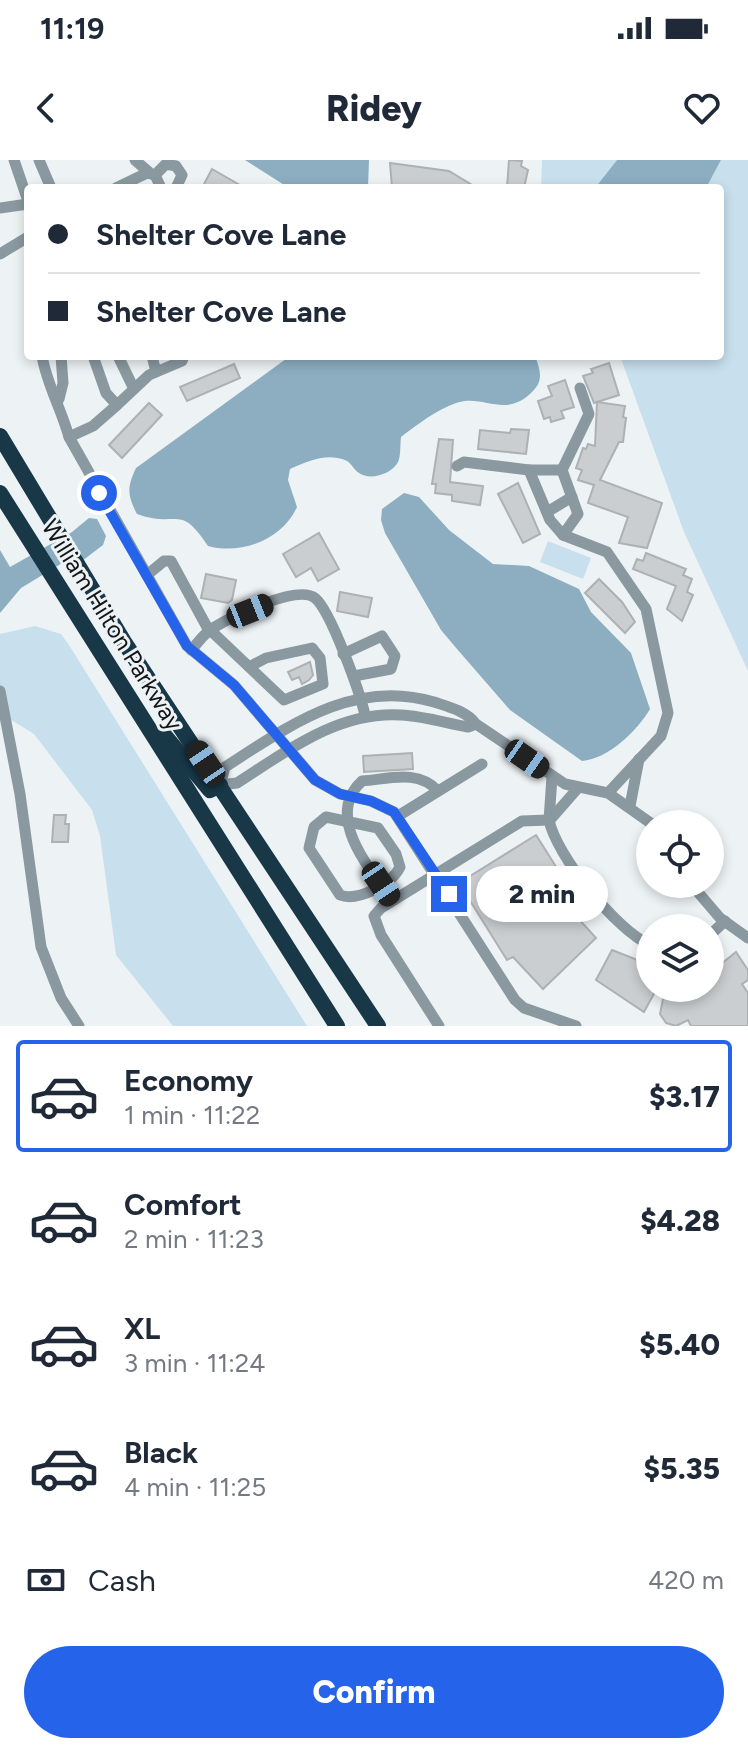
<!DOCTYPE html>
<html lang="en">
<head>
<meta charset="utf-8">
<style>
  body { margin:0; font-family:Figtree,sans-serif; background:#f2f2f3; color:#1f2937; height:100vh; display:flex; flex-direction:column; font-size:30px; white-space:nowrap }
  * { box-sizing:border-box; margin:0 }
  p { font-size:26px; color:#747a83 }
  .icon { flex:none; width:44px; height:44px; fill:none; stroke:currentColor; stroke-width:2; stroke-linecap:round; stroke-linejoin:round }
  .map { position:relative; height:866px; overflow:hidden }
  .side { display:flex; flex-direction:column; background:#fff; flex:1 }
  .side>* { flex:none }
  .banner { position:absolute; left:24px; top:24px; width:700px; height:176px; border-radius:8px; box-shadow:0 4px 12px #0003; display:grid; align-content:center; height:176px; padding:0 24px; background:#fff }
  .fabs { position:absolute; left:636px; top:650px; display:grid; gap:16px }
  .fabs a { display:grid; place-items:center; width:88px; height:88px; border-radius:50%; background:#fff; box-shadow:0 4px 12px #0003; font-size:40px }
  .end { position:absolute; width:36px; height:36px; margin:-18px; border:10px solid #2563eb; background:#fff; box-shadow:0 0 0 4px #fff }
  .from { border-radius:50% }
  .bubble { position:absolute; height:56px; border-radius:28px; background:#fff; box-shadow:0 4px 12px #0003; font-size:26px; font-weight:800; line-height:56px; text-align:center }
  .car { position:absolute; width:24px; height:48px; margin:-24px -12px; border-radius:10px; box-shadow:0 0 6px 2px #0007; background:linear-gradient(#222 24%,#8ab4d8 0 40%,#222 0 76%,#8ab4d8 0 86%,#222 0) }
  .banner b { display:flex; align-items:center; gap:28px; height:76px; font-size:30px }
  .banner b+b { border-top:2px solid #e0e1e3 }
  .banner i { width:20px; height:20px; background:#1f2937 }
  ul { padding:14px 0 0; list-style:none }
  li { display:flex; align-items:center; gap:24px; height:112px; margin:0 16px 12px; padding:0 8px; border:4px solid transparent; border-radius:8px }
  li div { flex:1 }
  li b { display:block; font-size:30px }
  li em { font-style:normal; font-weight:800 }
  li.active { border-color:#2563eb }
  li>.icon { width:72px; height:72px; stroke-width:1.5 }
  .pay { display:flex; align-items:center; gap:20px; height:88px; padding:0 24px; font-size:30px }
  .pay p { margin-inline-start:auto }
  .cta { display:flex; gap:16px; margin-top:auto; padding:16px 24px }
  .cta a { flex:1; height:92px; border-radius:48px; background:#2563eb; color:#fff; font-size:32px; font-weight:800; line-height:92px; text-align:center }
  .status { display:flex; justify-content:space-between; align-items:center; height:56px; padding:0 40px; background:#fff; direction:ltr }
  .status svg { height:22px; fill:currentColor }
  header { display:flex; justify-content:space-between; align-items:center; height:104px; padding:0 24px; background:#fff; font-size:36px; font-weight:800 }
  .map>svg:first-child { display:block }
  .green { fill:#c8e0ed }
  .water { fill:#8caec0 }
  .building { fill:#caced1; stroke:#adb1b4; stroke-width:2 }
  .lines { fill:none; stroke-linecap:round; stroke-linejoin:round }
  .minor { stroke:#8a98a0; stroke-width:11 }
  .highway { stroke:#183747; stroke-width:16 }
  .route { stroke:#2563eb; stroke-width:10 }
  .labels { text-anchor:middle; stroke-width:6; stroke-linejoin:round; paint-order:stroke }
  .street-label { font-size:24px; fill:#131516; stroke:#edf2f5 }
</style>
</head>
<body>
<div class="status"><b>11:19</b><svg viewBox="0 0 49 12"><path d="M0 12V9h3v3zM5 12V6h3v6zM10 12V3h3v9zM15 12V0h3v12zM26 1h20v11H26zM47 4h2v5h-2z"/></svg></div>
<header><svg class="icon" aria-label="back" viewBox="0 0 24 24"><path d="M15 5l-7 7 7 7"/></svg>Ridey<svg class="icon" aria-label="heart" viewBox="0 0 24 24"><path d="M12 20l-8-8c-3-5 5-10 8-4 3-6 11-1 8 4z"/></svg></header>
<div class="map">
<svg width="748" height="866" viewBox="0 0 748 866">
  <rect width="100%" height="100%" fill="#edf2f5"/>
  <g class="green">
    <path d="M542,0H617L595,28H541Z"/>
    <path d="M721,0H748V511L684,372L620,196H720V28H706Z"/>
    <path d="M548,381L591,398L583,419L540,402Z"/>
    <path d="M35,466L61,474L69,485L307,866H173L116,795L100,676L92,650L34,574L0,553V474Z"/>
  </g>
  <g class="water">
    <path d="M245,0H369L368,28H289Z"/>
    <path d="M617,0H721L706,28H595Z"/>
    <path d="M290,196H535C540,209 544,220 533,231C505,260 484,233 456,243C436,250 418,264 401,277C400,284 401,296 398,302C392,314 370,321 359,313C353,309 352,303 345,300C326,293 308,301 290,309L288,320L297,347C282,380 241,395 208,386C179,342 178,369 137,354C127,335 127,327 136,308Z"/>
    <path d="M404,333L419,337L449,370L493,404L529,406L579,429L591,452L631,493L650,549C637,571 608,599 582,601L510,550L457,489L441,470L385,373L381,360L382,349Z"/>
    <path d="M89,358L97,359L106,376L103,385L82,401L64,402L21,428L0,453V390L10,407L72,372Z"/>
  </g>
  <g class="building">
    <path d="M509,0L522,1L521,6L528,10L524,28H507Z"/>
    <path d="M390,3L449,11L477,28H392Z"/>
    <path d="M212,9L245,28H202Z"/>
    <path d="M609,203L619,235L594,243L583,216L593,213L591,209Z"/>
    <path d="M234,204L240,218L187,241L180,227Z"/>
    <path d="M565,220L574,247L561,251L564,258L551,262L550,257L544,259L538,241L552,236L548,226Z"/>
    <path d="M597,242L625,246L623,257L626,258L623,282H619L600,320L662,343L647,388L619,383L628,357L588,343L594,325L578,320L582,310L576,308L583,288L586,289L588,284L595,286Z"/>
    <path d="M149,243L162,255L122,298L109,285Z"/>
    <path d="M511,269L529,270L526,294L478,289L480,270L510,273Z"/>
    <path d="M439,279L453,280L450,322L483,326L480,345L452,341V335L435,333L436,324H432Z"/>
    <path d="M518,323L540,374L523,383L498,334Z"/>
    <path d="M319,373L339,409L318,421L311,408L296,417L283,394Z"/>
    <path d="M646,393L686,409L683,415L692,419L687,432L693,435L682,461L667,449L676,426L633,409L637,399L643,401Z"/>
    <path d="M206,414L236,420L232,440L228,443L201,438Z"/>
    <path d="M599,419L622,442L635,462L625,473L585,433Z"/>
    <path d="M340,432L372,438L368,457L337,451Z"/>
    <path d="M310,502L313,515L309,520L302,524L299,517L292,520L288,512Z"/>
    <path d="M412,593L413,609L364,612L363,596Z"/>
    <path d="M54,655H66L65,664H69L68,682H52Z"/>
    <path d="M536,675L584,751L577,757L596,778L543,829L513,797L507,800L459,723Z"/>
    <path d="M612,790L650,805L647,821L650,828H657L644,852L596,820Z"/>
    <path d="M736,792L748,810V820L742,824L748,833V866H691L688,860L676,866L666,863L660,854L664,834L673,836L686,828H710V813Z"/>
  </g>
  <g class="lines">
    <g class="minor">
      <path d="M14,0L28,41"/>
      <path d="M39,0L51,28"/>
      <path d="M135,0L151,14"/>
      <path d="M155,15L166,4L176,6L182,15L176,28"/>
      <path d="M155,15L161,28"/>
      <path d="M116,28L147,13"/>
      <path d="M0,48L28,44"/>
      <path d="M0,94L28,77"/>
      <path d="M42,196C47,225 61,248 69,277L187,486L234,525L315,620L340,634L371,641L394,652L515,840L524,848L576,866"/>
      <path d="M93,196L106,233L117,245L149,215L182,201L184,196"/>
      <path d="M118,196L134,229"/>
      <path d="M152,196L156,212"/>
      <path d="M59,239L63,223L61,196"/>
      <path d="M69,277L93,266L117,245"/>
      <path d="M457,306L464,302L529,310L550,360L563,375L607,392L646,449L668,553L661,576L608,633"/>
      <path d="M529,310H562L589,254L580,228"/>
      <path d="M562,310L578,354L563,375"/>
      <path d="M547,352L572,337"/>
      <path d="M147,415L164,401H171L207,467L284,540L323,524L320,498L312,488L266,498L249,507"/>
      <path d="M191,490C198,483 204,473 213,468C231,457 297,424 315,438C331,451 360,533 365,555"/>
      <path d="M343,494L382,476L395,496L391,509L354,516"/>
      <path d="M0,531L20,634L41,787L61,838L79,866"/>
      <path d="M476,564L468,567C445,563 424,556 401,555C338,551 287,591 237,623L220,625L225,607C289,566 354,518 434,542C449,547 466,551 476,564L565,624L608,633L652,664"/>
      <path d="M630,646L639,599"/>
      <path d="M398,656L482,604"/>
      <path d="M326,657L378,668L396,694L400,707C392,724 357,742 340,735L309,688L314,667Z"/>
      <path d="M549,660L552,617"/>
      <path d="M550,660L578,628"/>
      <path d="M691,724L720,758L748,778"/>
      <path d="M392,741C371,709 323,657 362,621C389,619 418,609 438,631"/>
      <path d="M710,775L725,761"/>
      <path d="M439,866L381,775L374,756L381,748L522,661L549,660C556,695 616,770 650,785"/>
    </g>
    <g class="highway">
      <path d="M0,276L124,482L378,866"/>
      <path d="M0,333L337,866"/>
      <path d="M164,575L210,630L220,625"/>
    </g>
  </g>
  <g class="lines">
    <path class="route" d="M99,333L187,486L234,525L315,620L340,634L371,641L394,652L449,734"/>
  </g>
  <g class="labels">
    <g class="street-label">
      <text transform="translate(112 465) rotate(58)" y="8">William Hilton Parkway</text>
    </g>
  </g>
</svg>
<div class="fabs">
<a><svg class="icon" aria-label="locate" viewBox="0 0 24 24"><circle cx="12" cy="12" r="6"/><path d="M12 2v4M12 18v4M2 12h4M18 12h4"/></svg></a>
<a><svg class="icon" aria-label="layers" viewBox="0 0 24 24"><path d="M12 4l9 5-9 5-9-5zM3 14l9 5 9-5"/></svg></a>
</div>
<i class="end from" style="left:99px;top:333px"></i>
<i class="end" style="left:449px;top:734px"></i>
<div class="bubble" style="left:476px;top:706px;width:132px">2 min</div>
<i class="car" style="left:250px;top:451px;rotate:68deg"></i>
<i class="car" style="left:527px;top:599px;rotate:125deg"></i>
<i class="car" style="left:206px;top:603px;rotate:326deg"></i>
<i class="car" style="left:381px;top:724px;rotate:146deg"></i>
<div class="banner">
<b><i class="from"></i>Shelter Cove Lane</b>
<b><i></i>Shelter Cove Lane</b>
</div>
</div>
<section class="side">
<ul>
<li class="active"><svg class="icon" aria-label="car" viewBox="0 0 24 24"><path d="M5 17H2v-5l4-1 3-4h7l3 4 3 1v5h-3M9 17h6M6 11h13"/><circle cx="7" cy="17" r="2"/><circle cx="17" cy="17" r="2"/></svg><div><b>Economy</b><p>1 min · 11:22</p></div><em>$3.17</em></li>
<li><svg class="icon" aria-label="car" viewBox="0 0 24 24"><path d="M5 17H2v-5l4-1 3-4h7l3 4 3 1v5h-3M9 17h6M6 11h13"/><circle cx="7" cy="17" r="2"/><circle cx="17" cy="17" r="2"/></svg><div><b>Comfort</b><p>2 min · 11:23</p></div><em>$4.28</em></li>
<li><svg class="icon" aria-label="car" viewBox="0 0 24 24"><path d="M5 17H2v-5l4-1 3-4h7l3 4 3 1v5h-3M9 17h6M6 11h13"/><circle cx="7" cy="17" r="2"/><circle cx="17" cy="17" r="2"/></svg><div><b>XL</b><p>3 min · 11:24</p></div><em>$5.40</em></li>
<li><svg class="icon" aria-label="car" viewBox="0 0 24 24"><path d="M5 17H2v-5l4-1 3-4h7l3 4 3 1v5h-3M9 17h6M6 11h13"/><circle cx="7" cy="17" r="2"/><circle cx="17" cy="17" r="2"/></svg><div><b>Black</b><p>4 min · 11:25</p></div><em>$5.35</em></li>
</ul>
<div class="pay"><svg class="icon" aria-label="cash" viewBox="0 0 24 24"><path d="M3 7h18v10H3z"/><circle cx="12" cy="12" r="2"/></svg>Cash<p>420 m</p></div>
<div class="cta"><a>Confirm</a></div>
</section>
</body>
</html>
